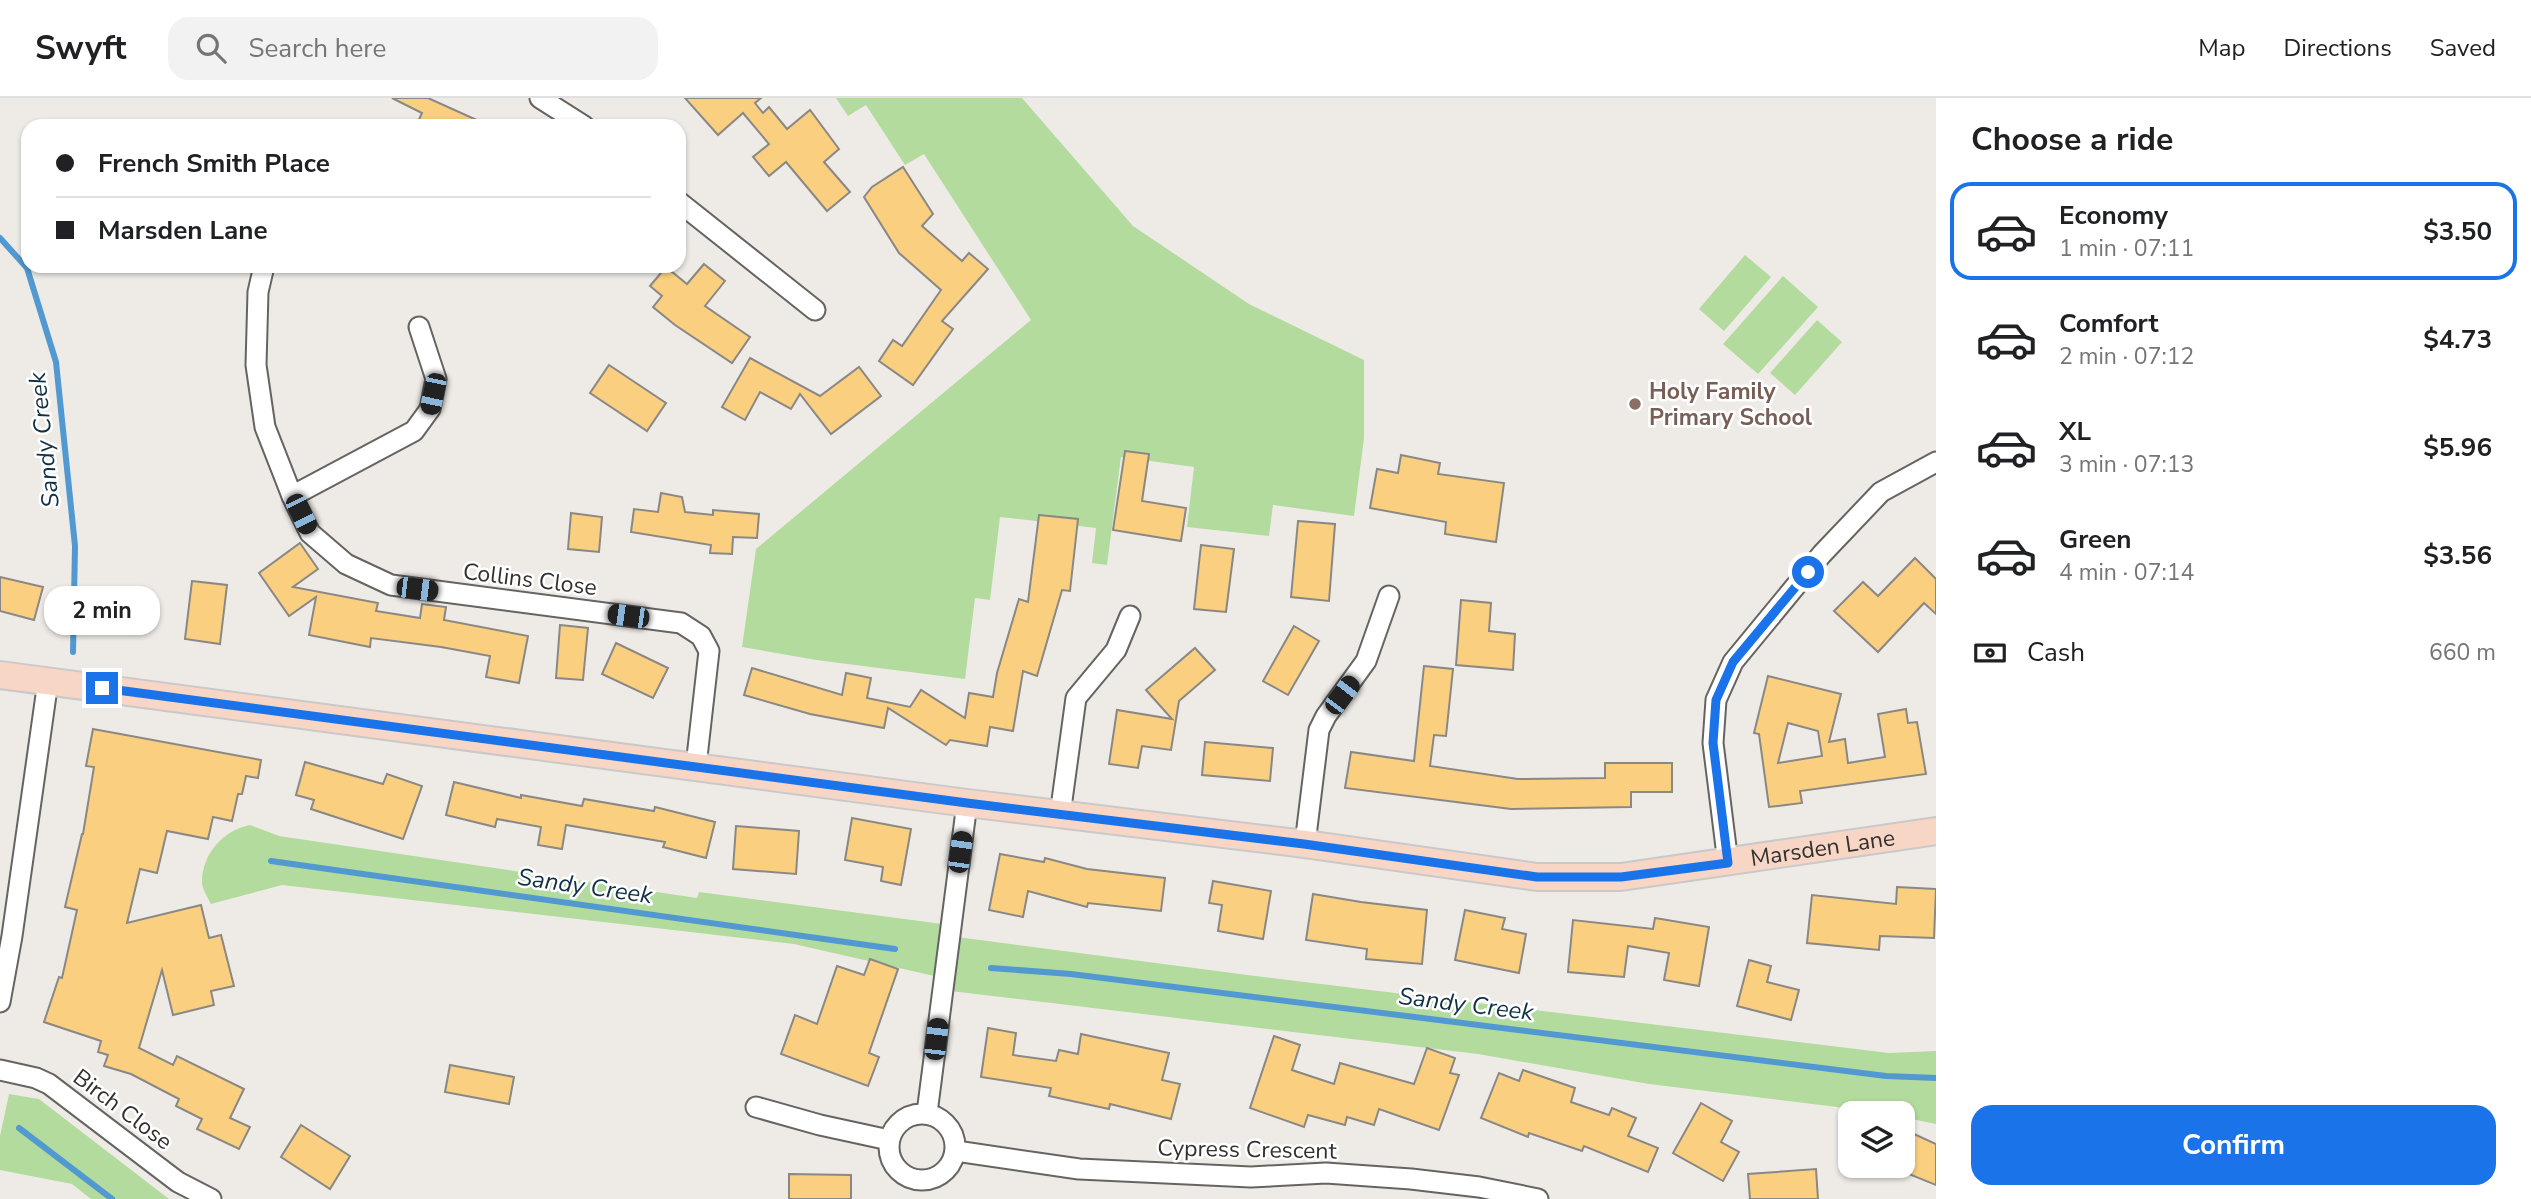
<!DOCTYPE html>
<html lang="en">
<head>
<meta charset="utf-8">
<style>
  body { margin:0; font-family:"Nunito Sans",sans-serif; background:#f2f2f2; color:#202124; height:100vh; display:flex; flex-direction:column; font-size:26px; white-space:nowrap }
  * { box-sizing:border-box; margin:0 }
  p { font-size:23px; color:#757577 }
  .icon { flex:none; width:38px; height:38px; fill:none; stroke:currentColor; stroke-width:2; stroke-linecap:round; stroke-linejoin:round }
  .map { position:relative; flex:1; overflow:hidden }
  .drawer { display:flex; flex-direction:column; background:#fff; width:595px }
  .drawer>* { flex:none }
  .hud { position:absolute; left:21px; top:21px; width:665px; height:154px; border-radius:21px; box-shadow:0 2px 5px #0004; display:grid; align-content:center; height:154px; padding:0 35px; background:#fff }
  .controls { position:absolute; left:1838px; top:1003px; display:grid; gap:14px }
  .controls a { display:grid; place-items:center; width:77px; height:77px; border-radius:14px; background:#fff; box-shadow:0 2px 5px #0004; font-size:35px }
  .end { position:absolute; width:32px; height:32px; margin:-16px; border:9px solid #1a73e8; background:#fff; box-shadow:0 0 0 4px #fff }
  .from { border-radius:50% }
  .bubble { position:absolute; height:49px; border-radius:21px; background:#fff; box-shadow:0 2px 5px #0004; font-size:23px; font-weight:700; line-height:49px; text-align:center }
  .car { position:absolute; width:21px; height:42px; margin:-21px -10px; border-radius:9px; box-shadow:0 0 5px 2px #0007; background:linear-gradient(#222 24%,#8ab4d8 0 40%,#222 0 76%,#8ab4d8 0 86%,#222 0) }
  .hud b { display:flex; align-items:center; gap:24px; height:66px; font-size:26px }
  .hud b+b { border-top:2px solid #e0e0e0 }
  .hud i { width:18px; height:18px; background:#202124 }
  ul { padding:0; list-style:none }
  li { display:flex; align-items:center; gap:21px; height:98px; margin:0 14px 10px; padding:0 21px; border:4px solid transparent; border-radius:21px }
  li div { flex:1 }
  li b { display:block; font-size:26px }
  li em { font-style:normal; font-weight:700 }
  li.current { border-color:#1a73e8 }
  li>.icon { width:63px; height:63px; stroke-width:1.5 }
  h2 { padding:0 35px; font-size:32px; line-height:84px }
  .pay { display:flex; align-items:center; gap:18px; height:77px; padding:0 35px; font-size:26px }
  .pay p { margin-inline-start:auto }
  .action { display:flex; gap:14px; margin-top:auto; padding:14px 35px }
  .action a { flex:1; height:80px; border-radius:21px; background:#1a73e8; color:#fff; font-size:28px; font-weight:700; line-height:80px; text-align:center }
  header { display:flex; align-items:center; gap:42px; box-sizing:border-box; height:98px; padding:0 35px; background:#fff; border-bottom:2px solid #e0e0e0 }
  header strong { font-size:33px }
  nav { display:flex; gap:38px; margin-inline-start:auto; font-size:24px }
  .search { width:490px; height:63px; background:#f2f2f2; display:flex; align-items:center; gap:18px; box-sizing:border-box; padding:0 24px; border-radius:21px; color:#757577; font-size:26px }
  main { display:flex; flex:1; min-height:0 }
  .map>svg:first-child { display:block }
  .green { fill:#b3db9d }
  .lines { fill:none; stroke-linecap:round; stroke-linejoin:round }
  .stream { stroke:#5199d0; stroke-width:6 }
  .building { fill:#fbcf80; stroke:#8a8884; stroke-width:2; fill-rule:evenodd }
  .minor-casing { stroke:#666461; stroke-width:23 }
  .major-casing { stroke:#cac9c9; stroke-width:30 }
  .minor { stroke:#fff; stroke-width:19 }
  .major { stroke:#f8d6c5; stroke-width:26 }
  .route { stroke:#1a73e8; stroke-width:9 }
  .education-dot { fill:#8d6e63; stroke:#fff; stroke-width:2.5 }
  .labels { text-anchor:middle; stroke-width:5; stroke-linejoin:round; paint-order:stroke }
  .education-label { font-size:23px; font-weight:bold; fill:#785e54; stroke:#fff; text-anchor:start }
  .street-label { font-size:23px; fill:#32312f; stroke:#fff }
  .water-label { font-size:24px; font-style:italic; fill:#103047; stroke:#fff }
</style>
</head>
<body>
<header>
<strong>Swyft</strong>
<div class="search"><svg class="icon" aria-label="search" viewBox="0 0 24 24"><circle cx="10" cy="10" r="6"/><path d="M15 15l6 6"/></svg>Search here</div>
<nav><a>Map</a><a>Directions</a><a>Saved</a></nav>
</header>
<main>
<div class="map">
<svg width="1936" height="1101" viewBox="0 0 1936 1101">
  <rect width="100%" height="100%" fill="#eeebe7"/>
  <g class="green">
    <path d="M836,0H1022L1133,128L1249,206L1364,262V340L1354,418L1273,407L1269,438L1187,429L1194,369L1121,359L1107,467L1092,465L1096,430L1000,419L990,502L975,500L965,581L816,562L742,549L756,451L1031,222L924,56L905,67L866,7L848,18Z"/>
    <path d="M1745,157L1771,179L1724,233L1699,211Z"/>
    <path d="M1783,178L1818,209L1758,276L1723,246Z"/>
    <path d="M1817,222L1842,244L1795,297L1770,275Z"/>
    <path d="M250,727L279,738L697,800L699,794L950,827L949,838L1263,879L1889,955L1936,953V1026L1902,1019V1015H1886L1649,986L1478,956L942,892L943,880L794,846L282,787L211,806C208,800 203,792 202,786C201,757 223,732 250,727Z"/>
    <path d="M9,996L39,1001L169,1101H91L72,1086L0,1072V1038Z"/>
  </g>
  <g class="lines">
    <g class="stream">
      <path d="M0,140L27,170L56,264L75,448L73,554"/>
      <path d="M271,763L895,851"/>
      <path d="M991,870L1071,876L1886,978L1936,980"/>
      <path d="M19,1030L112,1101"/>
    </g>
  </g>
  <g class="building">
    <path d="M392,0H428L490,28H416L422,15Z"/>
    <path d="M685,0H761L755,5L763,15L769,9L787,31L810,12L839,51L824,64L850,94L827,113L786,64L769,78L753,59L769,46L743,15L718,37Z"/>
    <path d="M903,69L933,116L922,128L962,163L969,155L988,171L942,223L953,231L913,287L879,263L893,242L902,248L941,192L899,155L864,99L872,89Z"/>
    <path d="M704,166L725,183L705,208L750,239L732,265L675,227L653,209L662,198L650,188L666,169L687,186Z"/>
    <path d="M750,260L820,298L859,269L881,298L831,336L800,296L791,311L760,294L745,322L722,309Z"/>
    <path d="M609,267L666,305L647,333L590,295Z"/>
    <path d="M1125,353L1149,356L1142,403L1186,410L1181,443L1113,432Z"/>
    <path d="M1401,357L1440,365L1438,376L1504,385L1496,444L1445,436L1446,424L1370,410L1377,371L1398,375Z"/>
    <path d="M661,395L682,399L685,414L713,417V412L759,416L757,440L733,439L732,456L710,455L711,447L631,434L634,411L658,414Z"/>
    <path d="M571,415L602,419L599,454L568,451Z"/>
    <path d="M1039,417L1078,421L1070,493L1062,492L1037,578L1023,573L1013,633L990,629L987,648L950,642L946,647L888,610L884,630L810,616L744,597L752,570L842,597L846,575L871,580L867,600L910,609L921,592L965,620L969,595L993,599L997,575L1019,501L1028,504Z"/>
    <path d="M1298,423L1335,426L1329,503L1291,499Z"/>
    <path d="M300,445L318,471L293,489L378,505L376,513L420,520L422,506L446,509L444,522L528,538L519,585L486,579L490,558L441,549L371,540L370,549L309,537L316,499L289,518L259,475Z"/>
    <path d="M1201,447L1234,451L1226,514L1194,511Z"/>
    <path d="M1915,460L1936,481V516L1924,505L1878,554L1834,513L1863,484L1878,498Z"/>
    <path d="M0,479L43,489L34,522L0,513Z"/>
    <path d="M192,483L227,487L220,546L185,541Z"/>
    <path d="M1461,502L1491,505L1489,533L1515,536L1513,572L1456,567Z"/>
    <path d="M560,527L588,530L583,582L556,580Z"/>
    <path d="M1294,528L1319,543L1288,597L1263,583Z"/>
    <path d="M616,545L668,570L653,600L602,576Z"/>
    <path d="M1195,550L1215,572L1179,603L1171,652L1142,648L1138,670L1109,666L1117,612L1172,621L1146,592Z"/>
    <path d="M1424,568L1453,571L1446,638L1434,637L1430,668L1518,681L1605,680V665H1672V694H1631V709L1511,711L1345,690L1351,654L1414,663Z"/>
    <path d="M1768,578L1841,596L1829,644L1845,641L1848,665L1885,659L1878,616L1906,611L1908,625L1917,624L1926,676L1800,693L1802,705L1769,709L1759,636L1754,635ZM1788,625L1818,633L1822,658L1778,665Z"/>
    <path d="M93,631L261,662L258,680L246,678L242,696H238L232,723L213,719L208,741L167,733L157,775L140,771L127,825L201,807L209,840L221,837L234,888L211,893L214,907L173,917L162,872L139,950L173,967L177,958L244,991L230,1020L250,1029L239,1051L197,1031L202,1021L176,1008L179,1001L131,976L104,968L108,957L98,954L101,943L44,924L59,879L62,880L77,812L65,809L82,736H83L94,669L86,668Z"/>
    <path d="M1205,644L1273,650L1270,683L1202,677Z"/>
    <path d="M305,664L383,686L387,676L422,688L403,741L311,711L314,702L296,697Z"/>
    <path d="M454,684L521,700V697L582,708L584,701L654,713L655,709L715,724L706,760L663,749L665,744L566,727L562,751L538,747L541,729L497,721L495,729L446,717Z"/>
    <path d="M852,720L911,731L901,787L881,783L883,769L845,762Z"/>
    <path d="M736,728L799,733L796,776L733,771Z"/>
    <path d="M1000,756L1044,764L1045,760L1087,771L1165,780L1161,813L1088,805L1087,809L1028,793L1023,819L989,812Z"/>
    <path d="M1213,783L1271,793L1263,841L1218,833L1222,807L1209,805Z"/>
    <path d="M1897,789L1936,791L1934,840L1880,838L1879,852L1807,845L1812,797L1896,806Z"/>
    <path d="M1313,796L1361,804L1427,812L1422,866L1366,861L1367,851L1306,842Z"/>
    <path d="M1465,812L1505,820L1502,831L1526,836L1519,875L1455,862Z"/>
    <path d="M1655,820L1709,829L1699,888L1664,882L1669,855L1628,848L1624,879L1568,874L1573,822L1653,831Z"/>
    <path d="M870,861L898,871L869,955L879,959L868,988L781,956L795,917L817,926L837,868L864,877Z"/>
    <path d="M1749,862L1771,868L1767,884L1799,892L1791,922L1737,908Z"/>
    <path d="M988,930L1016,935L1013,957L1056,963L1059,952L1078,956L1081,936L1169,955L1162,982L1180,986L1171,1021L1110,1006L1109,1011L1049,998L1051,990L981,979Z"/>
    <path d="M1274,938L1300,947L1292,972L1334,986L1340,965L1414,986L1427,950L1455,960L1450,975L1459,977L1439,1032L1379,1011L1374,1027L1347,1019L1345,1027L1308,1017L1304,1029L1250,1010Z"/>
    <path d="M450,967L514,979L509,1006L445,994Z"/>
    <path d="M1523,972L1575,990L1571,1004L1609,1017L1612,1010L1636,1020L1628,1038L1658,1050L1648,1074L1584,1048L1582,1053L1529,1035L1528,1039L1481,1020L1499,975L1519,983Z"/>
    <path d="M1701,1005L1732,1023L1721,1044L1739,1054L1723,1083L1673,1055Z"/>
    <path d="M301,1027L350,1058L330,1091L281,1059Z"/>
    <path d="M1914,1036L1936,1046V1087L1899,1072Z"/>
    <path d="M1816,1071L1818,1101H1750L1748,1076Z"/>
    <path d="M789,1076L851,1077V1101H789Z"/>
  </g>
  <g class="lines">
    <g class="minor-casing">
      <g id="minor">
        <path d="M540,0L584,28"/>
        <path d="M679,104L815,212"/>
        <path d="M264,168L258,194L256,267L265,329L292,398L310,435L346,466L391,487L681,525L701,538L709,553L696,668"/>
        <path d="M292,398L414,333L430,311L436,281L419,229"/>
        <path d="M1060,717L1076,600L1116,552L1130,518"/>
        <path d="M1305,746L1319,632L1326,618L1366,563L1389,498"/>
        <path d="M1728,765L1713,645L1716,602L1733,564L1822,456L1881,394L1936,364"/>
        <path d="M0,904L12,838L48,583"/>
        <path d="M0,972L36,980L49,986L178,1084L211,1101"/>
        <path d="M756,1009L820,1027L889,1042"/>
        <path d="M927,1015L967,705"/>
        <circle cx="922" cy="1049" r="33"/>
        <path d="M956,1053L1079,1071L1251,1079L1326,1075L1411,1081L1479,1089L1538,1101"/>
      </g>
    </g>
    <g class="major-casing">
      <g id="major">
        <path id="s1" d="M0,577L967,705L1305,746L1537,779H1621L1936,733"/>
      </g>
    </g>
    <use href="#minor" class="minor"/>
    <use href="#major" class="major"/>
  </g>
  <g class="lines">
    <path class="route" d="M102,590L967,705L1304,746L1537,779H1621L1728,765L1713,645L1716,602L1733,564L1808,474"/>
  </g>
  <circle class="education-dot" cx="1635" cy="306" r="7"/>
  <g class="labels">
    <g class="education-label">
      <text x="1649" y="301">Holy Family<tspan x="1649" dy="26">Primary School</tspan></text>
    </g>
    <g class="street-label">
      <text transform="translate(530 481) rotate(7)" y="8">Collins Close</text>
      <text dy="8" stroke="none"><textPath href="#s1" startOffset="1838">Marsden Lane</textPath></text>
      <text transform="translate(123 1011) rotate(37)" y="8">Birch Close</text>
      <text transform="translate(1247 1051) rotate(1)" y="8">Cypress Crescent</text>
    </g>
    <g class="water-label">
      <text transform="translate(44 342) rotate(-96)" y="8">Sandy Creek</text>
      <text transform="translate(585 788) rotate(8)" y="8">Sandy Creek</text>
      <text transform="translate(1466 906) rotate(7)" y="8">Sandy Creek</text>
    </g>
  </g>
</svg>
<div class="controls">
<a><svg class="icon" aria-label="layers" viewBox="0 0 24 24"><path d="M12 4l9 5-9 5-9-5zM3 14l9 5 9-5"/></svg></a>
</div>
<i class="end from" style="left:1808px;top:474px"></i>
<i class="end" style="left:102px;top:590px"></i>
<div class="bubble" style="left:44px;top:488px;width:116px">2 min</div>
<i class="car" style="left:433px;top:296px;rotate:192deg"></i>
<i class="car" style="left:301px;top:416px;rotate:154deg"></i>
<i class="car" style="left:417px;top:491px;rotate:97deg"></i>
<i class="car" style="left:628px;top:518px;rotate:278deg"></i>
<i class="car" style="left:1342px;top:597px;rotate:37deg"></i>
<i class="car" style="left:960px;top:754px;rotate:8deg"></i>
<i class="car" style="left:936px;top:941px;rotate:7deg"></i>
<div class="hud">
<b><i class="from"></i>French Smith Place</b>
<b><i></i>Marsden Lane</b>
</div>
</div>
<section class="drawer">
<h2>Choose a ride</h2>
<ul>
<li class="current"><svg class="icon" aria-label="car" viewBox="0 0 24 24"><path d="M5 17H2v-5l4-1 3-4h7l3 4 3 1v5h-3M9 17h6M6 11h13"/><circle cx="7" cy="17" r="2"/><circle cx="17" cy="17" r="2"/></svg><div><b>Economy</b><p>1 min · 07:11</p></div><em>$3.50</em></li>
<li><svg class="icon" aria-label="car" viewBox="0 0 24 24"><path d="M5 17H2v-5l4-1 3-4h7l3 4 3 1v5h-3M9 17h6M6 11h13"/><circle cx="7" cy="17" r="2"/><circle cx="17" cy="17" r="2"/></svg><div><b>Comfort</b><p>2 min · 07:12</p></div><em>$4.73</em></li>
<li><svg class="icon" aria-label="car" viewBox="0 0 24 24"><path d="M5 17H2v-5l4-1 3-4h7l3 4 3 1v5h-3M9 17h6M6 11h13"/><circle cx="7" cy="17" r="2"/><circle cx="17" cy="17" r="2"/></svg><div><b>XL</b><p>3 min · 07:13</p></div><em>$5.96</em></li>
<li><svg class="icon" aria-label="car" viewBox="0 0 24 24"><path d="M5 17H2v-5l4-1 3-4h7l3 4 3 1v5h-3M9 17h6M6 11h13"/><circle cx="7" cy="17" r="2"/><circle cx="17" cy="17" r="2"/></svg><div><b>Green</b><p>4 min · 07:14</p></div><em>$3.56</em></li>
</ul>
<div class="pay"><svg class="icon" aria-label="cash" viewBox="0 0 24 24"><path d="M3 7h18v10H3z"/><circle cx="12" cy="12" r="2"/></svg>Cash<p>660 m</p></div>
<div class="action"><a>Confirm</a></div>
</section>
</main>
</body>
</html>
